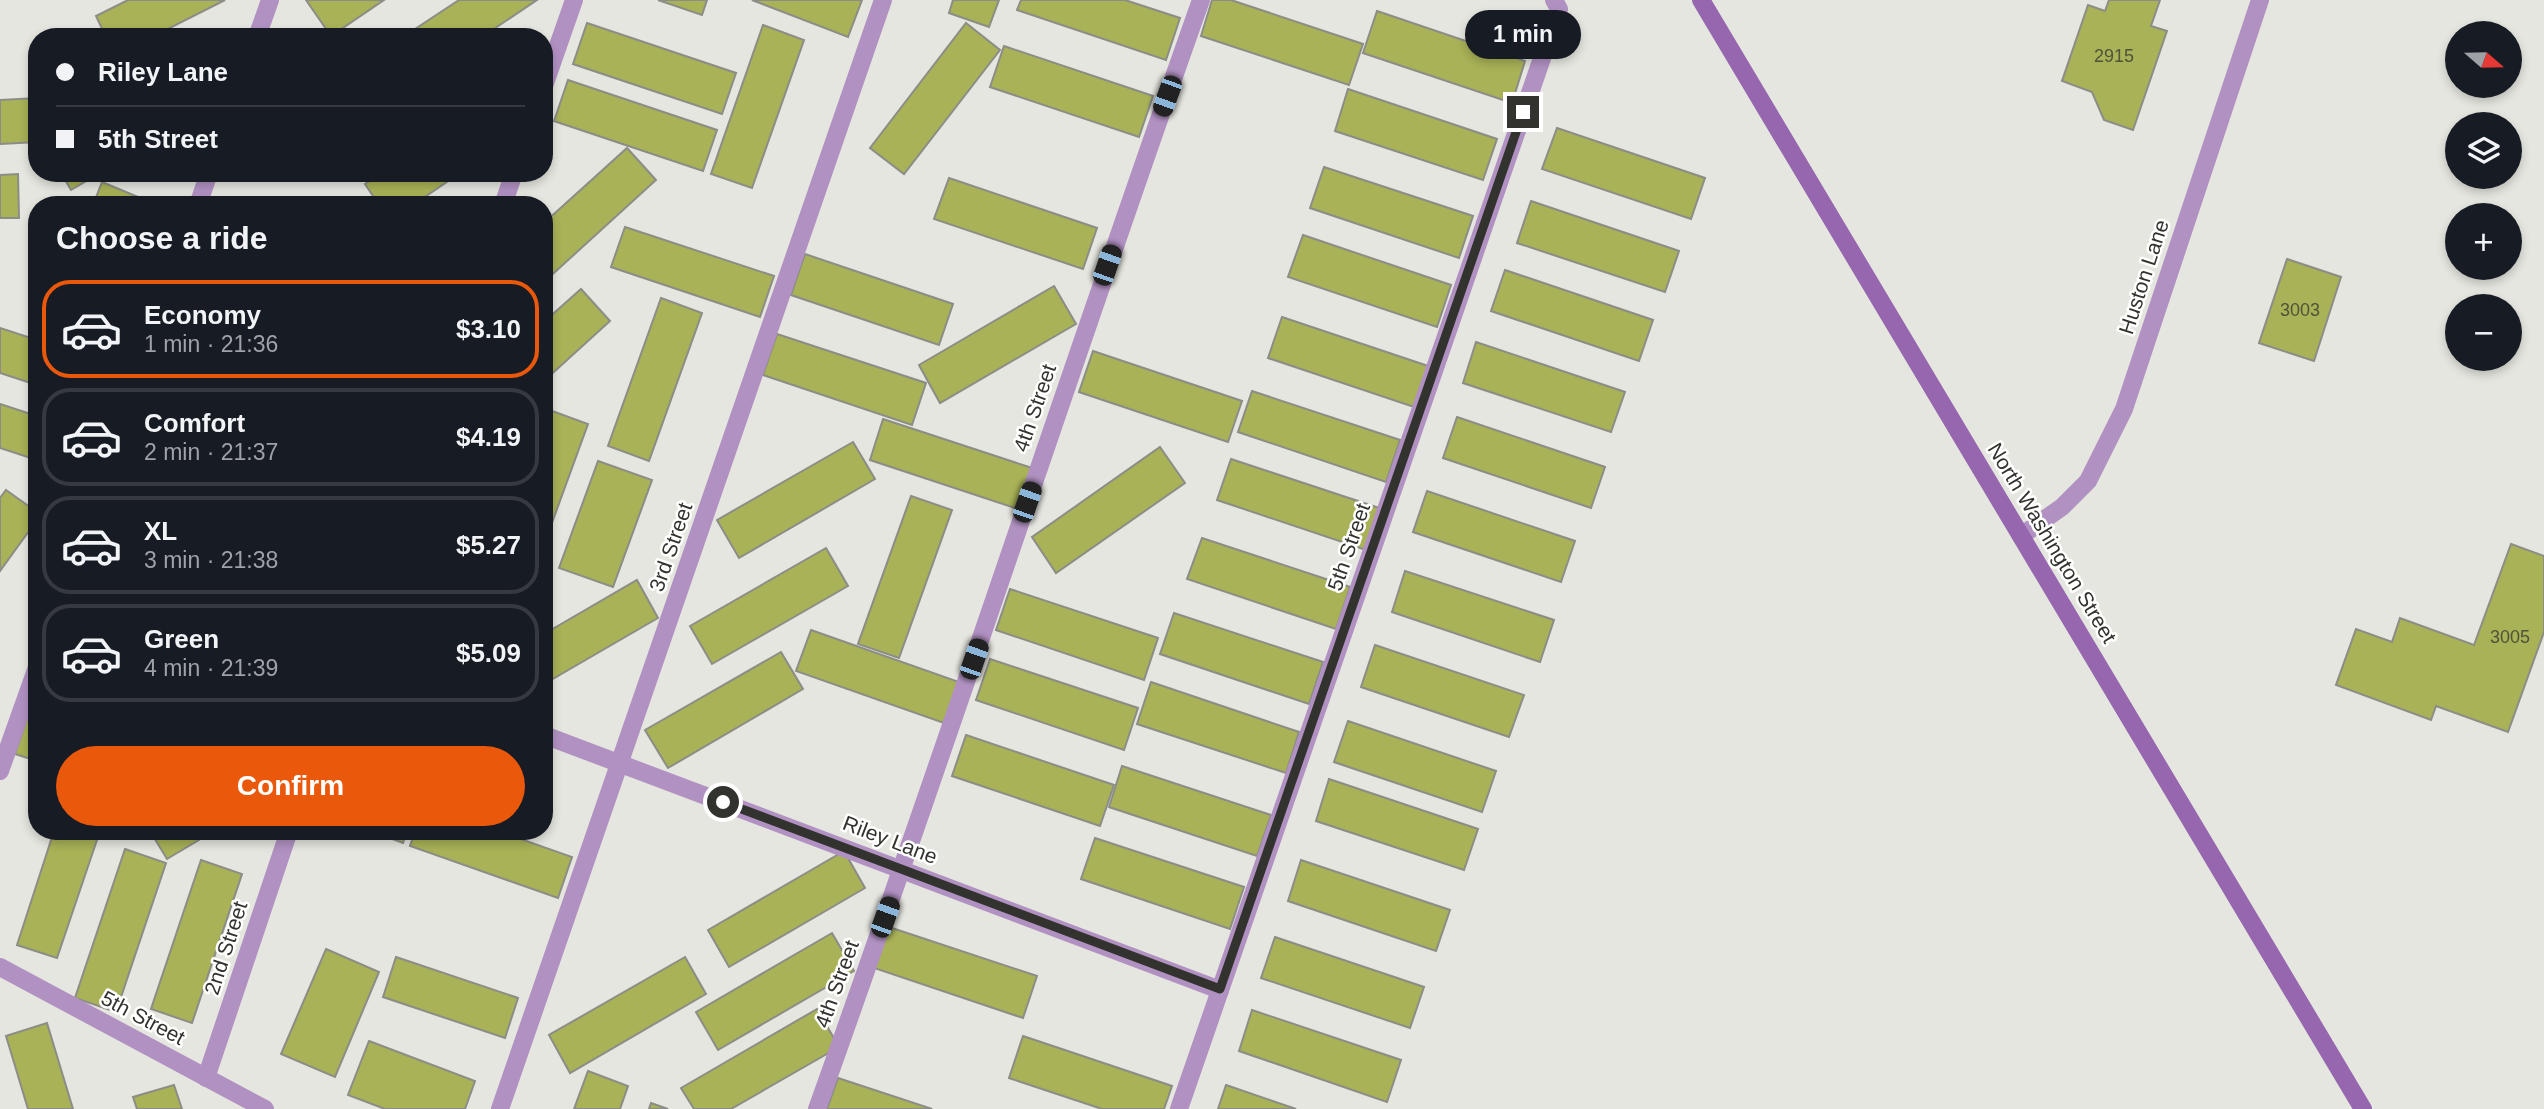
<!DOCTYPE html>
<html lang="en">
<head>
<meta charset="utf-8">
<style>
  body { margin:0; font-family:Helvetica,sans-serif; background:#242831; color:#f1f3f6; height:100vh; display:flex; flex-direction:column; font-size:26px; white-space:nowrap }
  * { box-sizing:border-box; margin:0 }
  p { font-size:23px; color:#9ea1a6 }
  .icon { flex:none; width:38px; height:38px; fill:none; stroke:currentColor; stroke-width:2; stroke-linecap:round; stroke-linejoin:round }
  .map { position:relative; flex:1; overflow:hidden }
  .details { position:absolute; left:28px; top:196px; width:525px; height:644px; display:flex; flex-direction:column; background:#171b24; border-radius:28px; box-shadow:0 4px 10px #0003 }
  .details>* { flex:none }
  .banner { position:absolute; left:28px; top:28px; width:525px; height:154px; border-radius:28px; box-shadow:0 4px 10px #0003; display:grid; align-content:center; height:154px; padding:0 28px; background:#171b24 }
  .needle { width:46px; rotate:110deg }
  .buttons { position:absolute; left:2445px; top:21px; display:grid; gap:14px }
  .buttons a { display:grid; place-items:center; width:77px; height:77px; border-radius:50%; background:#171b24; box-shadow:0 4px 10px #0003; font-size:35px }
  .end { position:absolute; width:32px; height:32px; margin:-16px; border:9px solid #32322f; background:#fff; box-shadow:0 0 0 4px #fff }
  .from { border-radius:50% }
  .bubble { position:absolute; height:49px; border-radius:24px; background:#171b24; box-shadow:0 4px 10px #0003; font-size:23px; font-weight:700; line-height:49px; text-align:center }
  .car { position:absolute; width:21px; height:42px; margin:-21px -10px; border-radius:9px; box-shadow:0 0 5px 2px #0007; background:linear-gradient(#222 24%,#8ab4d8 0 40%,#222 0 76%,#8ab4d8 0 86%,#222 0) }
  .banner b { display:flex; align-items:center; gap:24px; height:66px; font-size:26px }
  .banner b+b { border-top:2px solid #363941 }
  .banner i { width:18px; height:18px; background:#f1f3f6 }
  ul { padding:0; list-style:none }
  li { display:flex; align-items:center; gap:21px; height:98px; margin:0 14px 10px; padding:0 14px; border:4px solid #363941; border-radius:28px }
  li div { flex:1 }
  li b { display:block; font-size:26px }
  li em { font-style:normal; font-weight:700 }
  li.current { border-color:#ea580c }
  li>.icon { width:63px; height:63px; stroke-width:1.5 }
  h2 { padding:0 28px; font-size:32px; line-height:84px }
  .button { display:flex; gap:14px; margin-top:auto; padding:14px 28px }
  .button a { flex:1; height:80px; border-radius:42px; background:#ea580c; color:#fff; font-size:28px; font-weight:700; line-height:80px; text-align:center }
  .map>svg:first-child { display:block }
  .building { fill:#a9b257; stroke:#8c8d86; stroke-width:2 }
  .lines { fill:none; stroke-linecap:round; stroke-linejoin:round }
  .lane { stroke:#b191c2; stroke-width:18 }
  .street { stroke:#b191c2; stroke-width:18 }
  .secondary { stroke:#9666af; stroke-width:18 }
  .route { stroke:#32322f; stroke-width:9 }
  .labels { text-anchor:middle; stroke-width:5; stroke-linejoin:round; paint-order:stroke }
  .number-label { font-size:18px; fill:#505239 }
  .street-label { font-size:21px; fill:#32322f; stroke:#fffffe }
</style>
</head>
<body>
<div class="map">
<svg width="2544" height="1109" viewBox="0 0 2544 1109">
  <rect width="100%" height="100%" fill="#e5e6df"/>
  <g class="building">
    <path d="M128,0H225L152,37H106L96,16Z"/>
    <path d="M306,0H384L331,36Z"/>
    <path d="M459,0H537L482,37H416L412,31Z"/>
    <path d="M658,0H707L702,15Z"/>
    <path d="M752,0H862L848,37Z"/>
    <path d="M953,0H999L989,27L949,13Z"/>
    <path d="M1021,0H1125L1180,18L1166,60L1017,10Z"/>
    <path d="M1212,0H1231L1363,44L1349,85L1201,36Z"/>
    <path d="M2109,0H2160L2151,26L2167,31L2133,130L2104,120L2092,92L2062,81L2088,5L2105,11Z"/>
    <path d="M1377,11L1525,61L1512,103L1363,53Z"/>
    <path d="M587,23L736,73L722,114L573,64Z"/>
    <path d="M966,23L1000,50L904,174L870,148Z"/>
    <path d="M763,25L804,40L752,188L711,174Z"/>
    <path d="M1004,46L1153,96L1139,137L990,87Z"/>
    <path d="M568,80L717,130L703,171L554,121Z"/>
    <path d="M1348,89L1497,139L1483,180L1335,131Z"/>
    <path d="M37,98V142L0,144V100Z"/>
    <path d="M1557,128L1705,178L1691,219L1542,169Z"/>
    <path d="M627,148L656,180L544,282V223Z"/>
    <path d="M1324,167L1473,216L1459,258L1310,208Z"/>
    <path d="M61,173H100L71,190Z"/>
    <path d="M381,173H460L413,205H379L365,184Z"/>
    <path d="M18,174L19,218H0V175Z"/>
    <path d="M949,178L1097,228L1083,269L934,219Z"/>
    <path d="M102,182L143,199L140,205H93Z"/>
    <path d="M1531,201L1679,251L1665,292L1517,243Z"/>
    <path d="M625,227L774,276L760,317L611,267Z"/>
    <path d="M1303,235L1451,285L1437,327L1288,277Z"/>
    <path d="M805,254L953,304L939,345L791,295Z"/>
    <path d="M2287,259L2341,277L2314,361L2259,343Z"/>
    <path d="M1505,270L1653,320L1639,361L1491,311Z"/>
    <path d="M1054,286L1076,324L940,403L919,365Z"/>
    <path d="M581,289L610,321L544,381V322Z"/>
    <path d="M661,298L702,313L649,461L608,446Z"/>
    <path d="M1282,317L1431,367L1417,408L1268,358Z"/>
    <path d="M0,328L37,340V385L0,373Z"/>
    <path d="M777,334L926,383L912,425L763,375Z"/>
    <path d="M1476,342L1625,392L1611,432L1463,383Z"/>
    <path d="M1093,351L1242,401L1228,442L1079,392Z"/>
    <path d="M1252,391L1400,440L1386,482L1238,432Z"/>
    <path d="M0,404L37,416V460L0,448Z"/>
    <path d="M544,408L588,424L549,531L544,530Z"/>
    <path d="M1457,417L1605,467L1591,508L1443,458Z"/>
    <path d="M883,419L1032,468L1018,509L870,460Z"/>
    <path d="M853,442L875,479L739,558L717,520Z"/>
    <path d="M1160,447L1185,483L1056,573L1032,537Z"/>
    <path d="M1231,459L1379,508L1366,550L1217,500Z"/>
    <path d="M598,461L652,480L613,587L559,568Z"/>
    <path d="M6,490L37,512V520L0,571V498Z"/>
    <path d="M1427,491L1575,541L1561,582L1413,532Z"/>
    <path d="M911,496L952,510L899,658L858,644Z"/>
    <path d="M1202,538L1350,587L1336,629L1187,579Z"/>
    <path d="M2511,544L2544,556V632L2508,732L2436,706L2431,720L2336,685L2356,629L2392,642L2400,618L2474,645Z"/>
    <path d="M826,548L848,586L712,664L690,626Z"/>
    <path d="M1405,571L1554,620L1540,662L1392,612Z"/>
    <path d="M637,580L658,618L544,684V634Z"/>
    <path d="M1010,589L1158,638L1144,680L996,630Z"/>
    <path d="M1174,613L1323,662L1309,704L1160,654Z"/>
    <path d="M811,630L959,682L944,723L796,671Z"/>
    <path d="M1375,645L1524,695L1509,737L1361,687Z"/>
    <path d="M781,652L803,689L668,768L645,730Z"/>
    <path d="M990,659L1138,708L1124,750L976,700Z"/>
    <path d="M1151,682L1299,732L1286,773L1137,724Z"/>
    <path d="M29,713L37,715V761L15,754Z"/>
    <path d="M1348,721L1496,771L1482,812L1334,762Z"/>
    <path d="M966,735L1114,785L1100,826L952,776Z"/>
    <path d="M1122,766L1271,815L1257,856L1109,807Z"/>
    <path d="M1329,779L1478,829L1464,870L1316,821Z"/>
    <path d="M54,831H100L57,958L17,945Z"/>
    <path d="M150,831H214L167,859Z"/>
    <path d="M371,831H407L403,843Z"/>
    <path d="M415,831H498L572,857L558,898L410,846Z"/>
    <path d="M1095,838L1244,887L1230,929L1081,879Z"/>
    <path d="M125,849L166,863L116,1012L75,998Z"/>
    <path d="M844,851L865,888L729,967L708,930Z"/>
    <path d="M201,860L242,874L192,1023L151,1009Z"/>
    <path d="M1301,860L1450,910L1436,951L1288,901Z"/>
    <path d="M889,927L1037,976L1023,1018L874,968Z"/>
    <path d="M832,933L854,971L718,1050L696,1012Z"/>
    <path d="M1275,937L1424,987L1410,1028L1261,978Z"/>
    <path d="M326,949L379,972L335,1077L281,1054Z"/>
    <path d="M396,957L518,998L505,1038L383,997Z"/>
    <path d="M685,957L706,994L570,1073L549,1035Z"/>
    <path d="M817,1009L839,1047L731,1109H694L681,1088Z"/>
    <path d="M1252,1010L1401,1060L1387,1102L1239,1051Z"/>
    <path d="M47,1023L73,1109H28L6,1036Z"/>
    <path d="M1023,1036L1172,1086L1164,1109H1102L1009,1078Z"/>
    <path d="M369,1041L475,1081L465,1109H385L348,1095Z"/>
    <path d="M588,1071L628,1086L620,1109H574Z"/>
    <path d="M838,1078L932,1109H827Z"/>
    <path d="M174,1085L182,1109H137L133,1097Z"/>
    <path d="M1226,1085L1296,1109H1218Z"/>
    <path d="M651,1103L668,1109H649Z"/>
  </g>
  <g class="lines">
    <g class="lane">
      <path d="M257,37L270,0"/>
      <path d="M544,86L574,0"/>
      <path d="M198,205L209,173"/>
      <path d="M503,205L514,173"/>
      <path d="M544,735L1220,990"/>
      <path d="M0,771L37,667"/>
      <path d="M0,967L265,1109"/>
      <path d="M206,1078L289,831"/>
      <path d="M500,1109L883,0"/>
      <path d="M817,1109C949,741 1070,369 1201,0"/>
      <path d="M1179,1109L1559,9L1554,0"/>
    </g>
    <path class="street" d="M2021,536L2062,507L2088,481L2124,409L2260,0"/>
    <path class="secondary" d="M1701,0L2363,1109"/>
  </g>
  <g class="lines">
    <path class="route" d="M723,802L1220,989L1523,112"/>
  </g>
  <g class="labels">
    <g class="number-label">
      <text x="2114" y="62">2915</text>
      <text x="2300" y="316">3003</text>
      <text x="2510" y="643">3005</text>
    </g>
    <g class="street-label">
      <text transform="translate(2144 277) rotate(-72)" y="7">Huston Lane</text>
      <text transform="translate(1035 408) rotate(-71)" y="7">4th Street</text>
      <text transform="translate(2052 543) rotate(59)" y="7">North Washington Street</text>
      <text transform="translate(671 547) rotate(-71)" y="7">3rd Street</text>
      <text transform="translate(1349 547) rotate(-71)" y="7">5th Street</text>
      <text transform="translate(890 840) rotate(21)" y="7">Riley Lane</text>
      <text transform="translate(226 948) rotate(-72)" y="7">2nd Street</text>
      <text transform="translate(837 984) rotate(-70)" y="7">4th Street</text>
      <text transform="translate(143 1018) rotate(28)" y="7">5th Street</text>
    </g>
  </g>
</svg>
<div class="buttons">
<a><svg class="needle" viewBox="-14 -14 28 28"><path d="M0-13l5 13h-10z" fill="#e53935"/><path d="M0 13l5-13h-10z" fill="#9ea1a6"/></svg></a>
<a><svg class="icon" aria-label="layers" viewBox="0 0 24 24"><path d="M12 4l9 5-9 5-9-5zM3 14l9 5 9-5"/></svg></a>
<a>+</a>
<a>−</a>
</div>
<i class="end from" style="left:723px;top:802px"></i>
<i class="end" style="left:1523px;top:112px"></i>
<div class="bubble" style="left:1465px;top:10px;width:116px">1 min</div>
<i class="car" style="left:1167px;top:96px;rotate:200deg"></i>
<i class="car" style="left:1107px;top:265px;rotate:19deg"></i>
<i class="car" style="left:1027px;top:502px;rotate:19deg"></i>
<i class="car" style="left:974px;top:659px;rotate:19deg"></i>
<i class="car" style="left:885px;top:917px;rotate:20deg"></i>
<div class="banner">
<b><i class="from"></i>Riley Lane</b>
<b><i></i>5th Street</b>
</div>
<section class="details">
<h2>Choose a ride</h2>
<ul>
<li class="current"><svg class="icon" aria-label="car" viewBox="0 0 24 24"><path d="M5 17H2v-5l4-1 3-4h7l3 4 3 1v5h-3M9 17h6M6 11h13"/><circle cx="7" cy="17" r="2"/><circle cx="17" cy="17" r="2"/></svg><div><b>Economy</b><p>1 min · 21:36</p></div><em>$3.10</em></li>
<li><svg class="icon" aria-label="car" viewBox="0 0 24 24"><path d="M5 17H2v-5l4-1 3-4h7l3 4 3 1v5h-3M9 17h6M6 11h13"/><circle cx="7" cy="17" r="2"/><circle cx="17" cy="17" r="2"/></svg><div><b>Comfort</b><p>2 min · 21:37</p></div><em>$4.19</em></li>
<li><svg class="icon" aria-label="car" viewBox="0 0 24 24"><path d="M5 17H2v-5l4-1 3-4h7l3 4 3 1v5h-3M9 17h6M6 11h13"/><circle cx="7" cy="17" r="2"/><circle cx="17" cy="17" r="2"/></svg><div><b>XL</b><p>3 min · 21:38</p></div><em>$5.27</em></li>
<li><svg class="icon" aria-label="car" viewBox="0 0 24 24"><path d="M5 17H2v-5l4-1 3-4h7l3 4 3 1v5h-3M9 17h6M6 11h13"/><circle cx="7" cy="17" r="2"/><circle cx="17" cy="17" r="2"/></svg><div><b>Green</b><p>4 min · 21:39</p></div><em>$5.09</em></li>
</ul>
<div class="button"><a>Confirm</a></div>
</section>
</div>
</body>
</html>
